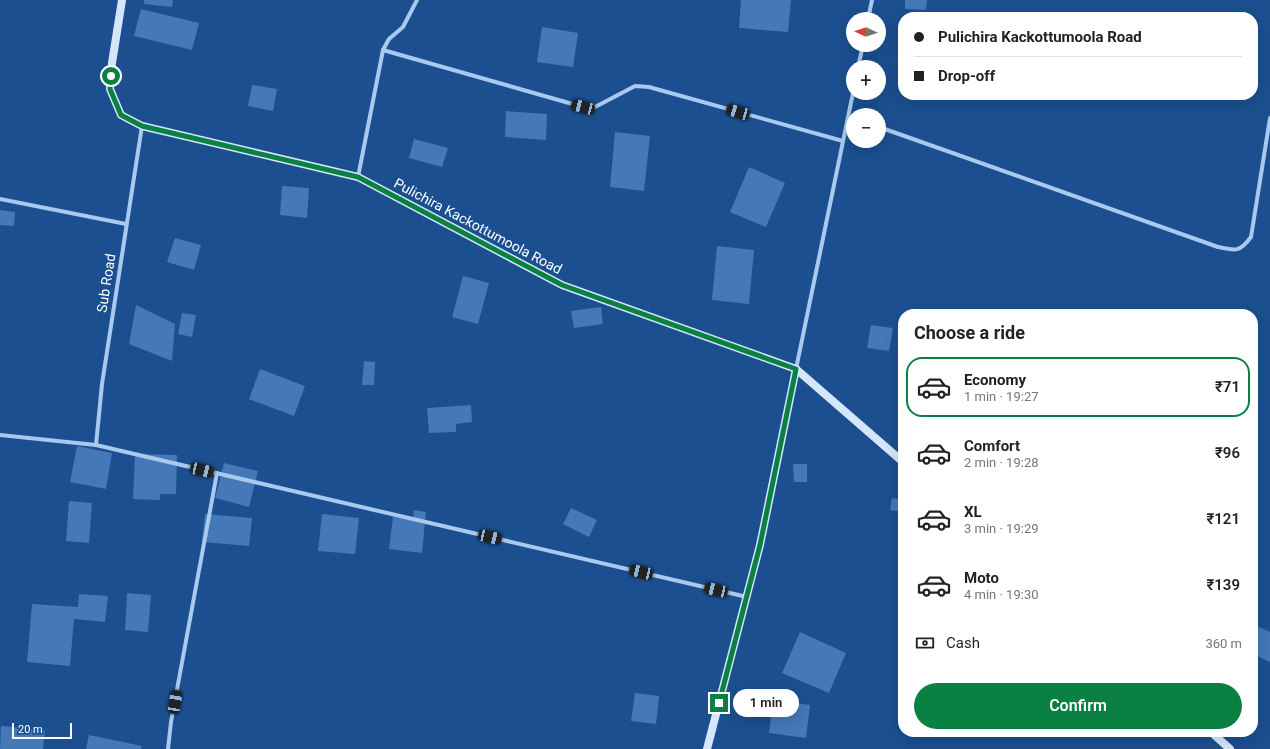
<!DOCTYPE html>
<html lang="en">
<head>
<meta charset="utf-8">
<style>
  body { margin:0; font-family:Roboto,sans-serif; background:#f2f2f2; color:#222; height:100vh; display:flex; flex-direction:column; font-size:15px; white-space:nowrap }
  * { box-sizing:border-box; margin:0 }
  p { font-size:13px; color:#767676 }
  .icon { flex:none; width:22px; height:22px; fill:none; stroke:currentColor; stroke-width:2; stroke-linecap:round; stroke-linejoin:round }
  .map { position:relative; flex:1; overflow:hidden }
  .details { position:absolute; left:898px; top:309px; width:360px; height:428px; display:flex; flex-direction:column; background:#fff; border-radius:16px; box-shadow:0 4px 16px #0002 }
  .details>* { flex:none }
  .top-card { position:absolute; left:898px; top:12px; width:360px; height:88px; border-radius:16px; box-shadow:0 4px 16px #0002; display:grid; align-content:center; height:88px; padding:0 16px; background:#fff }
  .needle { width:26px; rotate:273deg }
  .controls { position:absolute; left:846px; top:12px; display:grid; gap:8px }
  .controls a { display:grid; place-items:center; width:40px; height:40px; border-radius:50%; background:#fff; box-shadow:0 4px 16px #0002; font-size:20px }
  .scale { position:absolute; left:12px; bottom:10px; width:60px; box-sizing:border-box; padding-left:4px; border:2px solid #fff; border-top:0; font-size:11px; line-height:14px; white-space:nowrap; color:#fff; -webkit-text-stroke:3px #1b4f8f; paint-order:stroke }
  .end { position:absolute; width:18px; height:18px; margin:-9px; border:5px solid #0b8043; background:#fff; box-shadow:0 0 0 2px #fff }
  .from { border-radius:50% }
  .bubble { position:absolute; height:28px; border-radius:14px; background:#fff; box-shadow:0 4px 16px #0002; font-size:13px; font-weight:600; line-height:28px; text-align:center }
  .car { position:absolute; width:12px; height:24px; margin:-12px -6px; border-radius:5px; box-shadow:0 0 3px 1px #0007; background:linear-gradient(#222 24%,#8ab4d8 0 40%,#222 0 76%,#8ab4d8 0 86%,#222 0) }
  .top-card b { display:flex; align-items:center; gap:14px; height:38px; font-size:15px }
  .top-card b+b { border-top:1px solid #e0e0e0 }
  .top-card i { width:10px; height:10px; background:#222 }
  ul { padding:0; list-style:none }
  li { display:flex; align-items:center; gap:12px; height:60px; margin:0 8px 6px; padding:0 8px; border:2px solid transparent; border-radius:16px }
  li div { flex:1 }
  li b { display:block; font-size:15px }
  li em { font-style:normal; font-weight:600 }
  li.on { border-color:#0b8043 }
  li>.icon { width:36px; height:36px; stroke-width:1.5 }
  h2 { padding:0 16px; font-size:18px; line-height:48px }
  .pay { display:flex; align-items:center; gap:10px; height:44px; padding:0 16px; font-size:15px }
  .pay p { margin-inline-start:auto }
  .button { display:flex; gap:8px; margin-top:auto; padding:8px 16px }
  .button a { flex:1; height:46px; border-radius:24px; background:#0b8043; color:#fff; font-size:16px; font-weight:600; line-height:46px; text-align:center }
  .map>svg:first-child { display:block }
  .building { fill:#4478b7 }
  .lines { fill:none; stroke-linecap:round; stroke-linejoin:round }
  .street { stroke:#a9c9ee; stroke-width:4 }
  .secondary { stroke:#d6e6fa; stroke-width:8 }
  .route { stroke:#0b8043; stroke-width:5 }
  .labels { text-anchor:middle; stroke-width:3; stroke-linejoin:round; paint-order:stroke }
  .street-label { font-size:14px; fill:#fff; stroke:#1b4f8f }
</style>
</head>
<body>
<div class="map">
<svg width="1270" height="749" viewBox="0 0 1270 749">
  <rect width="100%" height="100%" fill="#1b4f8f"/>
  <g class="building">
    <path d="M144,0H173L172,7L144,4Z"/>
    <path d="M741,0H791L788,32L739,28Z"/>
    <path d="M905,0H927L926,10L905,9Z"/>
    <path d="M141,9L199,23L192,50L134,36Z"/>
    <path d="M542,27L578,33L573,67L537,62Z"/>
    <path d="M252,85L277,89L273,111L248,106Z"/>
    <path d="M506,111L547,114L546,140L505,137Z"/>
    <path d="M615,132L650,136L644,191L610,187Z"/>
    <path d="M414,139L448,148L442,167L409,158Z"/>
    <path d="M749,167L785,183L766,227L730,212Z"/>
    <path d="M282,186L309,188L307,218L280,215Z"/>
    <path d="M0,210L15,212L14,226L0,225Z"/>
    <path d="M175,238L201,245L194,270L167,262Z"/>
    <path d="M717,246L754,250L749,304L712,300Z"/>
    <path d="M463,276L489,283L478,324L452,317Z"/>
    <path d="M136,305L175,324L172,361L129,344Z"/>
    <path d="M601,307L603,324L574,328L571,311Z"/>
    <path d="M182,313L196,315L192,337L178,334Z"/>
    <path d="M871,325L893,328L889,351L867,348Z"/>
    <path d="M364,361L375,362L374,385H362Z"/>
    <path d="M260,369L305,386L294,416L249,399Z"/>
    <path d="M471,405L472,422L456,424V432L429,433L427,408Z"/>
    <path d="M77,446L112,453L106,489L70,482Z"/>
    <path d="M135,454L177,455L176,494H160V500L133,499Z"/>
    <path d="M224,463L258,471L249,507L215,498Z"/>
    <path d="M793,464H807V482H794Z"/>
    <path d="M892,498L903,500V512L890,510Z"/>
    <path d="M69,501L92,503L89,543L66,541Z"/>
    <path d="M571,508L597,520L589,537L563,524Z"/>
    <path d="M414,510L426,512L422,553L389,549L393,517L413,519Z"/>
    <path d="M205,514L252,518L249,546L202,542Z"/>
    <path d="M322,514L359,518L355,554L318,551Z"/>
    <path d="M127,593L151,595L148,632L125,630Z"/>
    <path d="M79,594L108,596L105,622L74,619L70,666L27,662L32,604L78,607Z"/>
    <path d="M1253,624L1270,632V662L1253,654Z"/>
    <path d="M800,632L846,653L829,693L782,673Z"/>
    <path d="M635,693L659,696L656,724L631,721Z"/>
    <path d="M758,698L810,705L806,738L769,733L771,717L756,715Z"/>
    <path d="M1,726L45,730L43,749H0Z"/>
    <path d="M89,735L142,746L141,749H86Z"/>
  </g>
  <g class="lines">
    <g class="street">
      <path d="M868,19L872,0"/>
      <path d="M383,50L583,107H595L635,86L649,87L843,141"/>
      <path d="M858,67L863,45"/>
      <path d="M879,127L1218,247C1236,251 1240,252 1251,237L1270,118"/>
      <path d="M358,177L383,50L389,39L403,27L417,0"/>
      <path d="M0,199L126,224"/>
      <path d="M796,369L853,93"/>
      <path d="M0,435L96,445L747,597"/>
      <path d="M96,445L102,384L142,126"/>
      <path d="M168,749L171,722L217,473"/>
    </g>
    <g class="secondary">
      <path d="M122,0L112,63L110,89L121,115L142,126L358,177L562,285L796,369L903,462"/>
      <path d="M1211,732L1230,749"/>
      <path d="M707,749L760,545L796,369"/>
    </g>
  </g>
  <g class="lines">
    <path class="route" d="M111,76L110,89L121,115L142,126L358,177L562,285L796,369L760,545L719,703"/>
  </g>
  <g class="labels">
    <g class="street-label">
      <text transform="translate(478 226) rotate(28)" y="5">Pulichira Kackottumoola Road</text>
      <text transform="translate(106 283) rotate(-81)" y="5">Sub Road</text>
    </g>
  </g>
</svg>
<div class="controls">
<a><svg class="needle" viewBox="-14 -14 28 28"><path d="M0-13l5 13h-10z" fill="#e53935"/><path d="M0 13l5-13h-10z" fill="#767676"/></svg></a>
<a>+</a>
<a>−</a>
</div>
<div class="scale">20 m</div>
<i class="end from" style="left:111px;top:76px"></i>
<i class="end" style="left:719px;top:703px"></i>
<div class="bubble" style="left:733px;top:689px;width:66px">1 min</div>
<i class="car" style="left:583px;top:107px;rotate:285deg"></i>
<i class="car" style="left:738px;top:112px;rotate:286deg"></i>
<i class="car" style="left:202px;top:470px;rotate:103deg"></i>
<i class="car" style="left:490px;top:537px;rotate:103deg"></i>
<i class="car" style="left:641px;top:572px;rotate:283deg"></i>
<i class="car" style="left:716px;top:590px;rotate:283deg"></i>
<i class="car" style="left:175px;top:702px;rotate:10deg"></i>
<div class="top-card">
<b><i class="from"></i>Pulichira Kackottumoola Road</b>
<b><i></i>Drop-off</b>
</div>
<section class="details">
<h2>Choose a ride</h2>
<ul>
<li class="on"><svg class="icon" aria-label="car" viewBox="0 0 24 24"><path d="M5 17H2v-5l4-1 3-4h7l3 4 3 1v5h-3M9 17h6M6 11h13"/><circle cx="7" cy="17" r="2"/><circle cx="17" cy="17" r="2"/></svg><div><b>Economy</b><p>1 min · 19:27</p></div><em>₹71</em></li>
<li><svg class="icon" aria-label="car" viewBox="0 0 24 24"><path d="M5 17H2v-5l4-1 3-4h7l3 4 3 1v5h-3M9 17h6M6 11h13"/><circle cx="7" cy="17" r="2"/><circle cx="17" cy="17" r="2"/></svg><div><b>Comfort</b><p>2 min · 19:28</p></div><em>₹96</em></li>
<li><svg class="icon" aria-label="car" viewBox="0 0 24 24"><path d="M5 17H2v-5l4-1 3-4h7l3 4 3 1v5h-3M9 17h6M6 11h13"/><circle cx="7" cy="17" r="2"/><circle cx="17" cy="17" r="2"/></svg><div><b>XL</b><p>3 min · 19:29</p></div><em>₹121</em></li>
<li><svg class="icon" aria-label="car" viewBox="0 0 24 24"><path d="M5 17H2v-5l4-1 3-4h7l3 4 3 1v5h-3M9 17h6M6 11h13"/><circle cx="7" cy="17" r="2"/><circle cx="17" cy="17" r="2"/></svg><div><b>Moto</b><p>4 min · 19:30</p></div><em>₹139</em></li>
</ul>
<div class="pay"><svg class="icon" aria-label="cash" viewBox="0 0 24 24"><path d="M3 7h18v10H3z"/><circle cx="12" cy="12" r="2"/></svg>Cash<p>360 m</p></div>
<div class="button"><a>Confirm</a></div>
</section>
</div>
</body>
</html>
